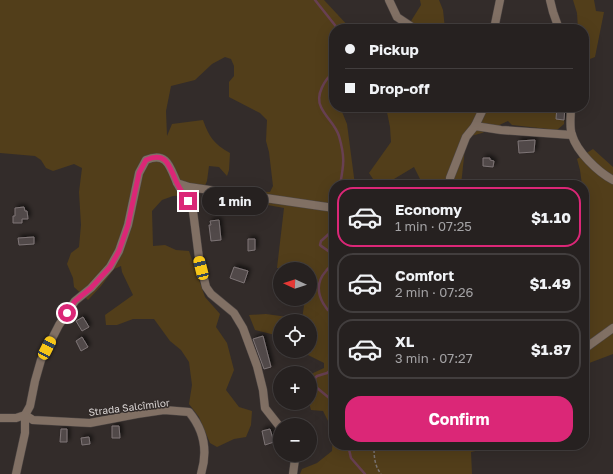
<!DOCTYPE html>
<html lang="en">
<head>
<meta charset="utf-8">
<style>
  body { margin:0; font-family:"Golos Text",sans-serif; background:#322e2d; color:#f1f3f6; height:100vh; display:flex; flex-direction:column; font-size:15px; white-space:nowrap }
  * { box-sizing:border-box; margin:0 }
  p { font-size:13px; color:#a4a3a5 }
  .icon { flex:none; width:22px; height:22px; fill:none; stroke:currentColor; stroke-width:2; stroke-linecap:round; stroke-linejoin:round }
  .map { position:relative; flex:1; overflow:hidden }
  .side { position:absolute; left:329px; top:180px; width:260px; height:270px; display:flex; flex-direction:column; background:#262120; border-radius:16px; box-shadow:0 4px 16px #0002,0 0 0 1px #423e3e }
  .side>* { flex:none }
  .hud { position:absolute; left:329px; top:24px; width:260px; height:88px; border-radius:16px; box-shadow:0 4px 16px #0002,0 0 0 1px #423e3e; display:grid; align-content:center; height:88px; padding:0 16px; background:#262120 }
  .needle { width:26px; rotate:273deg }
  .tools { position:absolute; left:273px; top:262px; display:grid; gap:8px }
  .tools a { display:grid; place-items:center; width:44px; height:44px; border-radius:50%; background:#262120; box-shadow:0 4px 16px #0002,0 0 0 1px #423e3e; font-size:20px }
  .end { position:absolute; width:18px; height:18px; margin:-9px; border:5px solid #db2777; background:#fff; box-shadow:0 0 0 2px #fff }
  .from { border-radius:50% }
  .bubble { position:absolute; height:28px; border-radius:14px; background:#262120; box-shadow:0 4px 16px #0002,0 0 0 1px #423e3e; font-size:13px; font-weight:700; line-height:28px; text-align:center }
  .car { position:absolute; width:12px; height:24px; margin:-12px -6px; border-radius:5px; box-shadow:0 0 3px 1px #0007; background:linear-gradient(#f5c518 24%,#345 0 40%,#f5c518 0 76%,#345 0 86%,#f5c518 0) }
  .hud b { display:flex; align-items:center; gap:14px; height:38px; font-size:15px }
  .hud b+b { border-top:1px solid #423e3e }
  .hud i { width:10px; height:10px; background:#f1f3f6 }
  ul { padding:7px 0 0; list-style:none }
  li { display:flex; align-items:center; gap:12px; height:60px; margin:0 8px 6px; padding:0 8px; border:2px solid #423e3e; border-radius:16px }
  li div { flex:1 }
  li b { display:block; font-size:15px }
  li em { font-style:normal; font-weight:700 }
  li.current { border-color:#db2777 }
  li>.icon { width:36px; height:36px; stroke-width:1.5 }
  .cta { display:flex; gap:8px; margin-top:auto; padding:8px 16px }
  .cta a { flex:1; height:46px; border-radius:16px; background:#db2777; color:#fff; font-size:16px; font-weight:700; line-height:46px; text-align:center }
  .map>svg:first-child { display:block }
  .green { fill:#523e1a }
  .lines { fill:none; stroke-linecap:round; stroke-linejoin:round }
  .stream { stroke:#684052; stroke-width:2.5 }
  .building { fill:#514949; stroke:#7e7576; filter:url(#shadow) }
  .street-casing { stroke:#4e4745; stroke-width:9 }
  .path { stroke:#7a7472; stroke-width:1.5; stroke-dasharray:3 2; stroke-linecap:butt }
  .street { stroke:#817064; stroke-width:8 }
  .route { stroke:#db2777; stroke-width:5 }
  .labels { text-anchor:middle; stroke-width:3; stroke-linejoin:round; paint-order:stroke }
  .street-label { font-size:10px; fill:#dbd6d5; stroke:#332c2a }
</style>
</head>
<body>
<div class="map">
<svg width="613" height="474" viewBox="0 0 613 474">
  <defs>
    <filter id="shadow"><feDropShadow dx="2.5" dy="-2.5" stdDeviation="2" flood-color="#0009"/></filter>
  </defs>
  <rect width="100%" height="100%" fill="#332c2a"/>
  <g class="green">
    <path d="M0,0H324L351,29H334V107H340L347,124L355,185H334V445H478L480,450L471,452L472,474H300L302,469L317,463L332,451L333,431L323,411L311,410L309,403H310V380L311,374L324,368V363L300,351H310V321H280V338L275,335L255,330L249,315L266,314L302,319L305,299H310V269L277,268L284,208L252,202L249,191L270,192L273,186L269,152L266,141L267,120L260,113L229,97V82L234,76V66L231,59L225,57L212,64L195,80L171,86L166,111L167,136L172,124L203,120C209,137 214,144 230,153L229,170L227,176L219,167L209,166L207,181L202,192L191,195L173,196L162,200L152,211L153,246L165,245L176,250L189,251L205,297L220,314L216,327L227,343L234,370L226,390L239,407L252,411L251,425L246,437L234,439L217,447L210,443L199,417L189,404L192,385L189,362L181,350L170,341L154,319H133L117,325H106L105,315L133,295L122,272L121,266L114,269L101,286L88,300L74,287L73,278L67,264L71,253L79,247L81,225L79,192L82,168L74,164L53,171L46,168L41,160L35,156L0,153Z"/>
    <path d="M420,0H439L443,10L445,29H406L421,5Z"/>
    <path d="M573,0H594L596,11L604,12L595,57L590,59L584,55V29H578L577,13Z"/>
    <path d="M386,107H565L564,124L557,130L512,125L508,121L482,133L471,136L465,148L461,185H423L414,167L394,179L396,185H377L369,173L391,142L390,127Z"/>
    <path d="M593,149L613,167V354L584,365V185H582L580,170L577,159Z"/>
  </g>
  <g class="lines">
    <g class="stream">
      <path d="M315,0L338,29"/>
      <path d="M334,72C325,79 315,95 321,107C326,118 335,124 339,136C345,157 344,164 340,185"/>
      <path d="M334,221L331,232L321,241L320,245C324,249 333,252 334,258C334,264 329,267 326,271C317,281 317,292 323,303C326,308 328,312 334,313"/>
      <path d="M334,367L327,373L317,376L315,378L316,387L334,402"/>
      <path d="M348,445L351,458L365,474"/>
    </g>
  </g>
  <g class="building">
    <path d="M557,107H565L564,120L556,119Z"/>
    <path d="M535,140L534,152L519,153L518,141Z"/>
    <path d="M483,158H490V160L494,161L493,167L483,166Z"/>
    <path d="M24,207L25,211H27L28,219H22V223H13V216H15V208Z"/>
    <path d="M219,220L221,240L211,241L209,225H211L210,221Z"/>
    <path d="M34,237V244L19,245L18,238Z"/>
    <path d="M248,239H255V250L248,251Z"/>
    <path d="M234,267L248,271L244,283L230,278Z"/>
    <path d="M83,317L89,327L82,331L76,321Z"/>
    <path d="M263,336L271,367L264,369L253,339Z"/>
    <path d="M82,337L88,347L81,351L76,341Z"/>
    <path d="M112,426H119L120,438H112Z"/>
    <path d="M61,429H67V442H60Z"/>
    <path d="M270,429L274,442L265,445L262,431Z"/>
    <path d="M89,437L90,444L82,445L81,438Z"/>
  </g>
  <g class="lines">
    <g class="street-casing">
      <g id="street">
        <path d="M389,0L397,17L415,29"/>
        <path d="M550,0L553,12L559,29"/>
        <path d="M494,29L500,0"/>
        <path d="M571,107C571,115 569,127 572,135C577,152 598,172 613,180"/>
        <path d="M475,126L501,130L572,135"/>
        <path d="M177,183L193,211L199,258L206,287L211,294L234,313L243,328L257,366L263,390L265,408L280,427"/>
        <path d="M450,185V178L466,137L475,126L484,107"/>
        <path d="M584,349L613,328"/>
        <path d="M25,415L33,420L90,423L137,414L164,410L189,412C204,430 208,451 201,474"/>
        <path d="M0,418H16L25,415L30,406L35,381L41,360L59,325L75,301L91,288L110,267L119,251L128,225L139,173L146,160C167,151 170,167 177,183L189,187L334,208"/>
        <path d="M16,474L25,433V415"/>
        <path d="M293,474L295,459L294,455"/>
      </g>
    </g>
    <path class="path" d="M374,445C374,455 374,465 381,474"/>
    <use href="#street" class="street"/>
  </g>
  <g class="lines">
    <path class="route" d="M67,313L75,301L91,288L110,267L119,251L128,225L139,173L146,160C167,151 169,166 176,181C179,188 184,195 188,201"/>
  </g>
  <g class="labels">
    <g class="street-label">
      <text transform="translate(129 407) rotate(-7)" y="4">Strada Salcîmilor</text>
    </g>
  </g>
</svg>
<div class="tools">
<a><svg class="needle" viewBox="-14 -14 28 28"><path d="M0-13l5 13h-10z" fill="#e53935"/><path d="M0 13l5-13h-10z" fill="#a4a3a5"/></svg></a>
<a><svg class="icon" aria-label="locate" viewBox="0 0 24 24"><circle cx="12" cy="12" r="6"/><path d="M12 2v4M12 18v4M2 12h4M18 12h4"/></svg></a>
<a>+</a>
<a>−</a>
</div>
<i class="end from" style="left:67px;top:313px"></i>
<i class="end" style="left:188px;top:201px"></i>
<div class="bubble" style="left:202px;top:187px;width:66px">1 min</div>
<i class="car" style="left:201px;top:268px;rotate:346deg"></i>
<i class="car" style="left:47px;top:348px;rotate:27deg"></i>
<div class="hud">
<b><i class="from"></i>Pickup</b>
<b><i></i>Drop-off</b>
</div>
<section class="side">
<ul>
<li class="current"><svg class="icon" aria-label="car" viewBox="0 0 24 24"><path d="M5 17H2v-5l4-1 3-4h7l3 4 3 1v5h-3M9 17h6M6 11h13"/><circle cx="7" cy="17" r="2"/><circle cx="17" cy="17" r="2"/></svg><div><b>Economy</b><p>1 min · 07:25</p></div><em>$1.10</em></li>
<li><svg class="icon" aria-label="car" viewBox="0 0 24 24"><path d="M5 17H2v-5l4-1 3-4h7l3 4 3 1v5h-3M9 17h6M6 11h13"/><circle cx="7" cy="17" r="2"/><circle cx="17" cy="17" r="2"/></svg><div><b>Comfort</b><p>2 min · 07:26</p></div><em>$1.49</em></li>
<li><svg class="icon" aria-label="car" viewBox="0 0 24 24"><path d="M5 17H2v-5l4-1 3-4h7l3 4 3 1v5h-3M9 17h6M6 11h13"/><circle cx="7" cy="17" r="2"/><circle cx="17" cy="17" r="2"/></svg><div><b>XL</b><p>3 min · 07:27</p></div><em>$1.87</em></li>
</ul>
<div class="cta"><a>Confirm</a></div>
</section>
</div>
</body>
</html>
